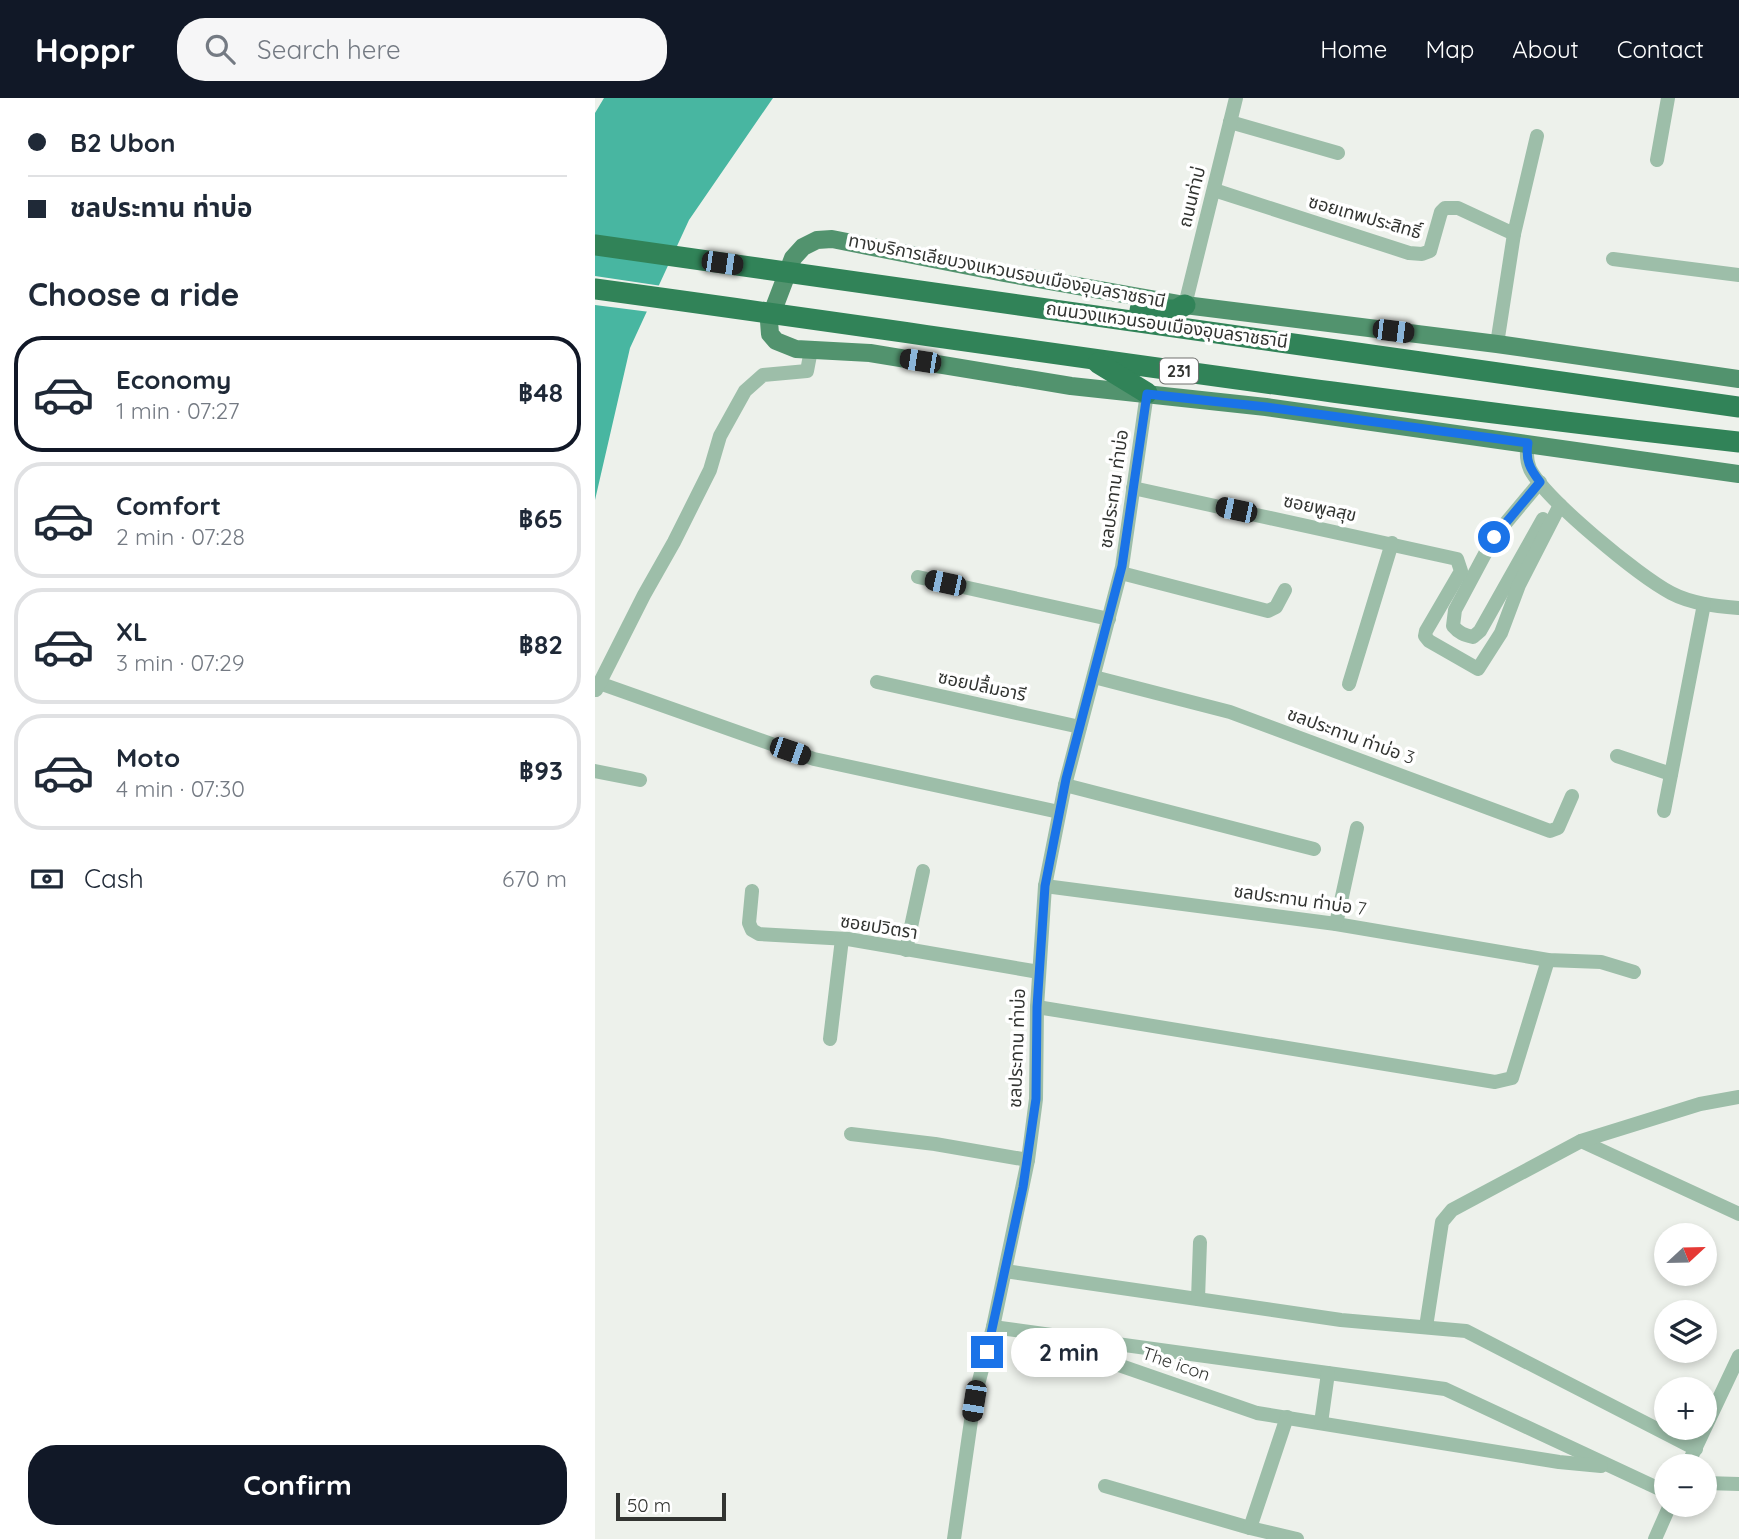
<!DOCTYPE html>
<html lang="en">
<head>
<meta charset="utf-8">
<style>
  body { margin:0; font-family:Quicksand,"Noto Sans Thai",sans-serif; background:#f6f6f7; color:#1f2937; height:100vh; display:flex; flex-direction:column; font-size:26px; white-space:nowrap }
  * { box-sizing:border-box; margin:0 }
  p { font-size:23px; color:#747a83 }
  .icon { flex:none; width:38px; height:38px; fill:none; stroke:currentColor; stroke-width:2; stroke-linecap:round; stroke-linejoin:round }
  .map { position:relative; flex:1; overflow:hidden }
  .details { display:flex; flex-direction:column; background:#fff; width:595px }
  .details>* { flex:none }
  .guide { display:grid; align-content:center; height:154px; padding:0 28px; background:#fff }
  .needle { width:46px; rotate:68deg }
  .buttons { position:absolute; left:1059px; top:1125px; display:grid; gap:14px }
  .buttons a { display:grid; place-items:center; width:63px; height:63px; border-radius:50%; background:#fff; box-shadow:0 4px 10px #0003; font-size:35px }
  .scale { position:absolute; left:21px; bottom:18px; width:110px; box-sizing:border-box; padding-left:7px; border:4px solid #323431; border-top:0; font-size:19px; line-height:24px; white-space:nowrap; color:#323431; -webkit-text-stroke:5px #fff; paint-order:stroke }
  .end { position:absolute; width:32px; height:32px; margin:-16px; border:9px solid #1a73e8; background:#fff; box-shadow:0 0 0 4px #fff }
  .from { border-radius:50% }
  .bubble { position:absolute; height:49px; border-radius:24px; background:#fff; box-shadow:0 4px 10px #0003; font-size:23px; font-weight:800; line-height:49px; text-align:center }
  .car { position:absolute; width:21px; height:42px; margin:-21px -10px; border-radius:9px; box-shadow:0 0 5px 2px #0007; background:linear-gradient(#222 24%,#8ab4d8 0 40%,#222 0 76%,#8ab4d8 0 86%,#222 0) }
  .guide b { display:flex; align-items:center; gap:24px; height:66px; font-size:26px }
  .guide b+b { border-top:2px solid #e0e1e3 }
  .guide i { width:18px; height:18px; background:#1f2937 }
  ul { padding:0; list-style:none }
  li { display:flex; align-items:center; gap:21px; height:116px; margin:0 14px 10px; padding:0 14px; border:4px solid #e0e1e3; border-radius:28px }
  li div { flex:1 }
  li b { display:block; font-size:26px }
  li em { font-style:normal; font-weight:800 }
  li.selected { border-color:#111827 }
  li>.icon { width:63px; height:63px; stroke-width:1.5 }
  h2 { padding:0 28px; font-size:32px; line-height:84px }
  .pay { display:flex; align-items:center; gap:18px; height:77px; padding:0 28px; font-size:26px }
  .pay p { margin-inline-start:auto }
  .primary-button { display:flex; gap:14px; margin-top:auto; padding:14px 28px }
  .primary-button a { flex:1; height:80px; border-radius:28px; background:#111827; color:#fff; font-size:28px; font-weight:800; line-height:80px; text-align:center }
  header { display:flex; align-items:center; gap:42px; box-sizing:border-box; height:98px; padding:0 35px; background:#111827; color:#fff }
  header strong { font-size:33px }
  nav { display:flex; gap:38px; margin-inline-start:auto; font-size:24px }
  .search { width:490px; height:63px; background:#f6f6f7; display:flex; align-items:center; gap:18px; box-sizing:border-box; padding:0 24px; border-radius:28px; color:#747a83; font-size:26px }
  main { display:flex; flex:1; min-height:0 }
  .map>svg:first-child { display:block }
  .water { fill:#48b6a1 }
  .pier { fill:#edf1eb }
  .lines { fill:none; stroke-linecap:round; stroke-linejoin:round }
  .minor { stroke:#9dbea9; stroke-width:14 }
  .major { stroke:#52936e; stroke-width:18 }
  .highway { stroke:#318358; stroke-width:21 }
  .route { stroke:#1a73e8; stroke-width:9 }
  .labels { text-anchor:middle; stroke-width:7; stroke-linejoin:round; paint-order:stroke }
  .shield { fill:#fff; stroke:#70716f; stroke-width:2 }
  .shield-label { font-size:16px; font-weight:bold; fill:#323431 }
  .street-label { font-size:18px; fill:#323431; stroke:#fff }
</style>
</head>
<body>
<header>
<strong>Hoppr</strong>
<div class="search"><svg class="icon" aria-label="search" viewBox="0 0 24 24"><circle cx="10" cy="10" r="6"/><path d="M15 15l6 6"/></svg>Search here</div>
<nav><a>Home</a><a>Map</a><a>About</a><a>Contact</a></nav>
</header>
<main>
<section class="details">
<div class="guide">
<b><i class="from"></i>B2 Ubon</b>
<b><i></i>ชลประทาน ท่าบ่อ</b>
</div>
<h2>Choose a ride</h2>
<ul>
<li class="selected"><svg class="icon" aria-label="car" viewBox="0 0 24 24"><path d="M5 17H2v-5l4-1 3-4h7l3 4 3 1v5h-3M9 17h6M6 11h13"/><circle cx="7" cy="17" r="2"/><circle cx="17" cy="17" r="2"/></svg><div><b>Economy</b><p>1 min · 07:27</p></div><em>฿48</em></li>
<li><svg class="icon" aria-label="car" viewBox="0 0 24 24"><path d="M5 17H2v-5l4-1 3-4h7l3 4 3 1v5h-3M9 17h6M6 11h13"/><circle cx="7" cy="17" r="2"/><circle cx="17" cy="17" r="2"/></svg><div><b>Comfort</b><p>2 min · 07:28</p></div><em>฿65</em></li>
<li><svg class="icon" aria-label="car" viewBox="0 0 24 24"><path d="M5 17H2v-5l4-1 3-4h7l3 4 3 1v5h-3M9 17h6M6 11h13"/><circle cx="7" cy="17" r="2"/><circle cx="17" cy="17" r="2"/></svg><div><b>XL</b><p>3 min · 07:29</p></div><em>฿82</em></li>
<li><svg class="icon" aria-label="car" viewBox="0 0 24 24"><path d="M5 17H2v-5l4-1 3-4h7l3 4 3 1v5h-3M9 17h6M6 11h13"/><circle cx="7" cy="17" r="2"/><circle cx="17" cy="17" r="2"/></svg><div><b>Moto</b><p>4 min · 07:30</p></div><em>฿93</em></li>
</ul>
<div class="pay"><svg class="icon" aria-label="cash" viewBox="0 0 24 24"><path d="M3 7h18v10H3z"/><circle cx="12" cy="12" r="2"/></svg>Cash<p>670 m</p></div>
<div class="primary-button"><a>Confirm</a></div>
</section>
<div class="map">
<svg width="1144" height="1441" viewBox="0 0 1144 1441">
  <rect width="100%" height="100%" fill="#edf1eb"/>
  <path class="water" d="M9,0H178L94,122L35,250L0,402V15Z"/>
  <path class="pier" d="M0,178L67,188L55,214L0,207Z"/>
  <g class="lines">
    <g class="minor">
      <path d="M635,24L743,55"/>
      <path d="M1062,62L1073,0"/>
      <path d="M619,92L814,155L827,156L835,153L846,114L850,110H863L919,136"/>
      <path d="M1018,161L1144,177"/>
      <path d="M590,207L641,0"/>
      <path d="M902,246L919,136L942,38"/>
      <path d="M933,345C931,355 931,362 935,371C951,402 1044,478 1076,495C1097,506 1121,508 1144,510"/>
      <path d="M945,384L899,439L860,512L858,528C864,535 869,537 878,539L885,533L948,421"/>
      <path d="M538,390L862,461L866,473L831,533L830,538L834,543L883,571L906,535L924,487L965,407"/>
      <path d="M526,475L673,513L681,509L690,492"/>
      <path d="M323,479L514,521"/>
      <path d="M499,579L635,614L955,733L963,730L977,698"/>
      <path d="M282,584L485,629"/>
      <path d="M4,585L219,661L464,714"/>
      <path d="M754,586L797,445"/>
      <path d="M1,592L49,497L79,444L115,372L125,338L150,293L168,277L212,273L216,252"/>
      <path d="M1022,658L1076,676"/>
      <path d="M0,673L45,682"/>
      <path d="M470,687L719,751"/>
      <path d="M1069,713L1109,506"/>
      <path d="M450,788L741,826L953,862L1006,864L1039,874"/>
      <path d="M157,793L154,825L157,832L164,836L253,841L444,874"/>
      <path d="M741,826L762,730"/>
      <path d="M311,852L328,773"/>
      <path d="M442,909L900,984L917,980L953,862"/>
      <path d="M235,941L247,841"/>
      <path d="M256,1036L340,1046L433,1062"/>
      <path d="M986,1043L1144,1116"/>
      <path d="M410,1173L746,1222L871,1233L1101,1351"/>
      <path d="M603,1201L605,1144"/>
      <path d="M398,1229L850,1291L1071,1394"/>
      <path d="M831,1229L847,1124L857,1112L986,1043L1105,1006L1144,999"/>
      <path d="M457,1244L662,1315L964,1364L1006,1368"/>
      <path d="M726,1325L733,1275"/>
      <path d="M1092,1368L1144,1258"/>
      <path d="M1110,1385L1144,1386"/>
      <path d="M510,1388L655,1430L702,1441"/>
      <path d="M655,1430L692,1319"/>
      <path d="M359,1441L379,1302L398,1229L433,1062L441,1001L442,909L450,788L470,687L527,469L552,295"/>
      <path d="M1060,1441L1075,1407"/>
    </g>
    <path class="major" d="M1144,281L902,246L590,207L409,175L237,141L222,142L208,149L198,160L174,223L175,236L181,243L201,251L275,255L476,288L671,309L1144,376"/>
    <g class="highway">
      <path d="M0,147L1144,309"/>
      <path d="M0,191C381,243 761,302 1144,344"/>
      <path d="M545,212H581L590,207"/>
      <path d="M503,265L552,295"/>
    </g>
  </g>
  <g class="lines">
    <path class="route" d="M392,1254L428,1089L438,1021L441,1001L442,909L450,788L471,681L527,468L552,296L671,309L933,345C930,362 935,371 945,384L899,439"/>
  </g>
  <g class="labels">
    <rect class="shield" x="565" y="260.5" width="38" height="25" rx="5"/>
    <g class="shield-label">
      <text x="584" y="279">231</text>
    </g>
    <g class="street-label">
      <text transform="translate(597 99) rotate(-76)" y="6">ถนนท่าบ่</text>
      <text transform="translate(770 119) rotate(16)" y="6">ซอยเทพประสิทธิ์</text>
      <text transform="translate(412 173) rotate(11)" y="6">ทางบริการเลียบวงแหวนรอบเมืองอุบลราชธานี</text>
      <text transform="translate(572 227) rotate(8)" y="6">ถนนวงแหวนรอบเมืองอุบลราชธานี</text>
      <text transform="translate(519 391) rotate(-82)" y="6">ชลประทาน ท่าบ่อ</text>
      <text transform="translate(725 410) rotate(12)" y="6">ซอยพูลสุข</text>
      <text transform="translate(387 588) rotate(12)" y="6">ซอยปลื้มอารี</text>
      <text transform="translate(756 638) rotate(20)" y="6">ชลประทาน ท่าบ่อ 3</text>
      <text transform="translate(705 802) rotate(8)" y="6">ชลประทาน ท่าบ่อ 7</text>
      <text transform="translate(284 829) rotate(9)" y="6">ซอยปวิตรา</text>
      <text transform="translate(422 950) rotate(-88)" y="6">ชลประทาน ท่าบ่อ</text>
      <text transform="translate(581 1266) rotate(19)" y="6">The icon</text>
    </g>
  </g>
</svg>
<div class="buttons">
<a><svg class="needle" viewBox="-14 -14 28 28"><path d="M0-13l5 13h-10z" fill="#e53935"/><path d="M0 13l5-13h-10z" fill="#747a83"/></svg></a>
<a><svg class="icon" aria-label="layers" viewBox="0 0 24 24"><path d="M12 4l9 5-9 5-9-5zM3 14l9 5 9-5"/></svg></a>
<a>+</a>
<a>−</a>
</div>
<div class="scale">50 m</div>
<i class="end from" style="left:899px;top:439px"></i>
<i class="end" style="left:392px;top:1254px"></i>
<div class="bubble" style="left:416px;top:1230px;width:116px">2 min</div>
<i class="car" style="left:127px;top:165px;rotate:98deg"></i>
<i class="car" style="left:798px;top:233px;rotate:97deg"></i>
<i class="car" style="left:325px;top:263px;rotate:279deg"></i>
<i class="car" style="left:641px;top:412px;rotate:282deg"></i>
<i class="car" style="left:350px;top:485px;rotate:282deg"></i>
<i class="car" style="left:195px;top:653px;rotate:109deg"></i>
<i class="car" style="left:379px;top:1303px;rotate:189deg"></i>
</div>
</main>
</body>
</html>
